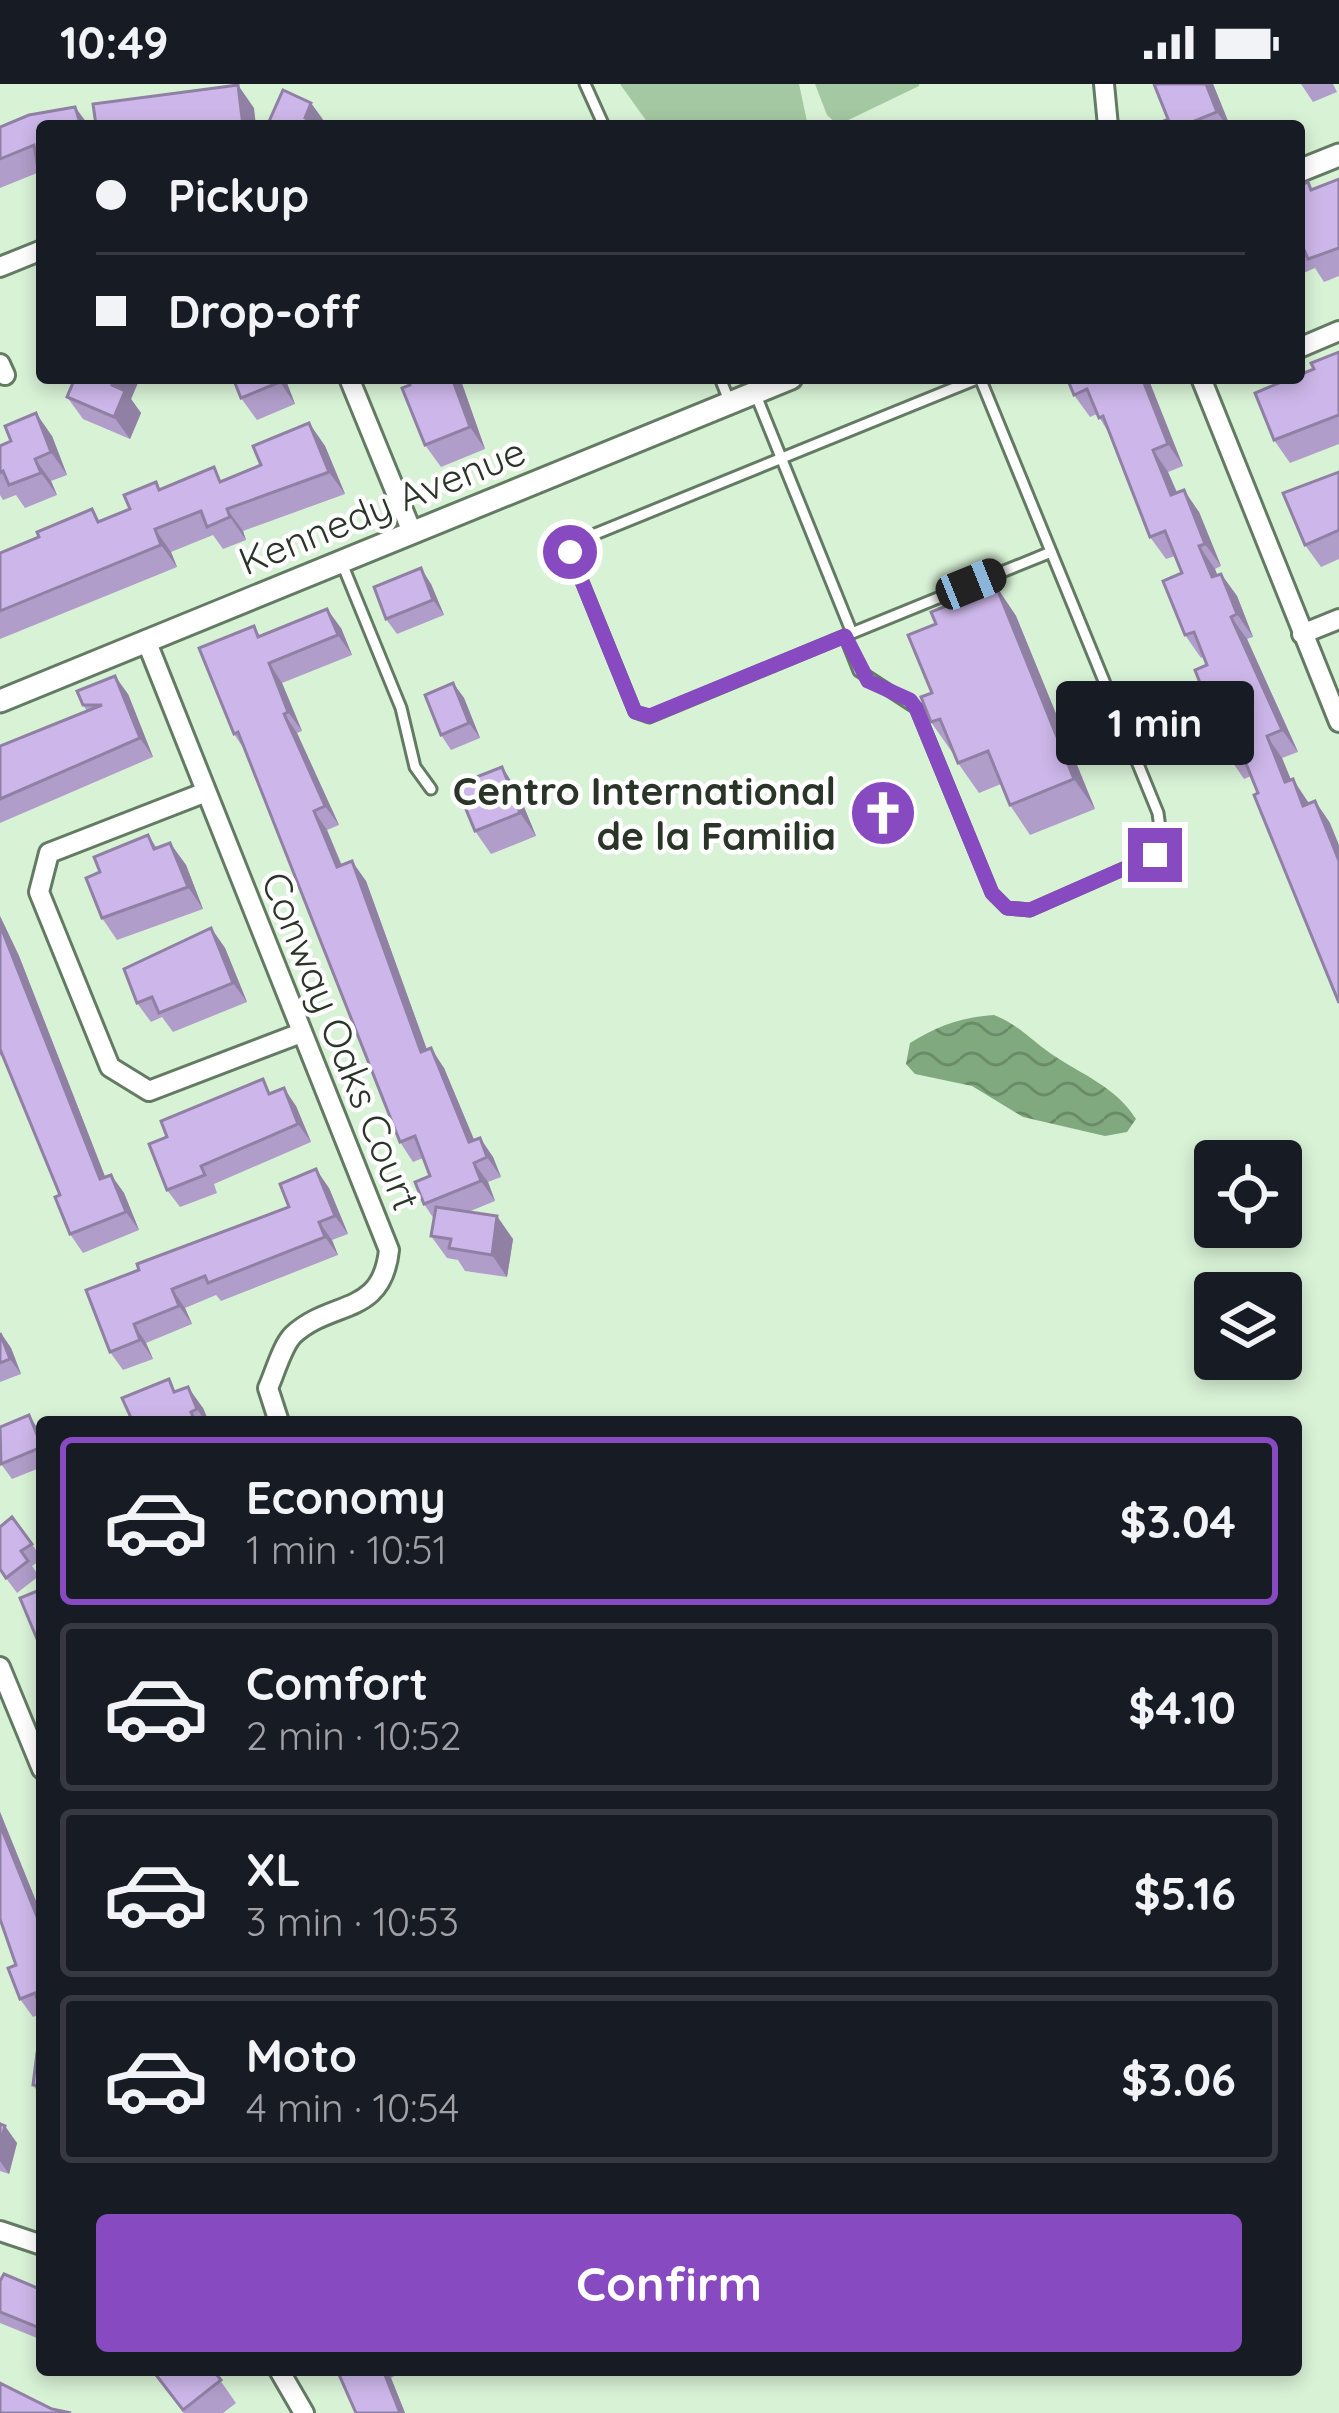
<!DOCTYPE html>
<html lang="en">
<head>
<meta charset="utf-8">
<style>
  body { margin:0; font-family:Quicksand,sans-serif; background:#242831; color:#f1f3f6; height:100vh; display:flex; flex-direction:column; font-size:45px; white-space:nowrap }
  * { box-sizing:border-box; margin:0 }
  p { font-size:39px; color:#9ea1a6 }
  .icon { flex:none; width:66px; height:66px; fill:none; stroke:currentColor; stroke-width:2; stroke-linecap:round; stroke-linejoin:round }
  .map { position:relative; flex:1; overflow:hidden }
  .side { position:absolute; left:36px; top:1332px; width:1266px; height:960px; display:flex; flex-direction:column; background:#171b24; border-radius:12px; box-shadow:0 6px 18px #0003 }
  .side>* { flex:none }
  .guide { position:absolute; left:36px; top:36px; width:1269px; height:264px; border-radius:12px; box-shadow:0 6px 18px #0003; display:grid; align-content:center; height:264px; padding:0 60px; background:#171b24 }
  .fabs { position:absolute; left:1194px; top:1056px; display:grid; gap:24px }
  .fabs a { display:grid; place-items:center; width:108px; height:108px; border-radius:12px; background:#171b24; box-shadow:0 6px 18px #0003; font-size:60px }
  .end { position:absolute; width:54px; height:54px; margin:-27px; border:15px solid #874ac0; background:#fff; box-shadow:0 0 0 6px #fff }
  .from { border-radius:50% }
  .bubble { position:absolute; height:84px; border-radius:12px; background:#171b24; box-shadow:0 6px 18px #0003; font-size:39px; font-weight:700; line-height:84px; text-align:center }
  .car { position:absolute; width:36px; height:72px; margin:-36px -18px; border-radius:15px; box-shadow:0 0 9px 3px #0007; background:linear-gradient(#222 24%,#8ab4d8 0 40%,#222 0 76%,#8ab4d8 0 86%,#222 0) }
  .guide b { display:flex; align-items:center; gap:42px; height:114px; font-size:45px }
  .guide b+b { border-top:3px solid #363941 }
  .guide i { width:30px; height:30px; background:#f1f3f6 }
  ul { padding:21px 0 0; list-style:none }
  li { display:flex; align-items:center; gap:36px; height:168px; margin:0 24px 18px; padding:0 36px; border:6px solid #363941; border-radius:12px }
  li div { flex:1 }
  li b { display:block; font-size:45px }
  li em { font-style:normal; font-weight:700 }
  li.selected { border-color:#874ac0 }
  li>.icon { width:108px; height:108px; stroke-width:1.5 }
  .primary-button { display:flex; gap:24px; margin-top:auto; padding:24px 60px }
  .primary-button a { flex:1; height:138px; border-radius:12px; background:#874ac0; color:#fff; font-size:48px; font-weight:700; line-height:138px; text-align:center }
  .status { display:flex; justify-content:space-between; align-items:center; height:84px; padding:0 60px; background:#171b24; direction:ltr }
  .status svg { height:33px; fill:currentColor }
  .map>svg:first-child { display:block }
  .grass { fill:#a4c8a1 }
  .water { fill:url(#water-waves) }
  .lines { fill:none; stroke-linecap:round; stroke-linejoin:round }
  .service-casing { stroke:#647b63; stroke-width:15 }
  .minor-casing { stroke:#647b63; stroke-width:24 }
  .tertiary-casing { stroke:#647b63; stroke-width:27 }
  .service { stroke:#fff; stroke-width:9 }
  .minor { stroke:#fff; stroke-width:18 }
  .tertiary { stroke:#fff; stroke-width:21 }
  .wall { fill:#b09dc9 }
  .shaded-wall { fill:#9080a4 }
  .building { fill:#cdb7ea; stroke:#9080a4; stroke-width:3 }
  .route { stroke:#874ac0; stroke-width:15 }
  .labels { text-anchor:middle; stroke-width:9; stroke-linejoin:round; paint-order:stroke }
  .street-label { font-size:39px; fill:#2a3429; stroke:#fff }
  .poi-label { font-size:39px; font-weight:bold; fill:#2a3429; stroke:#fff; text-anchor:end }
</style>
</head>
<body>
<div class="status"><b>10:49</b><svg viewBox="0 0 49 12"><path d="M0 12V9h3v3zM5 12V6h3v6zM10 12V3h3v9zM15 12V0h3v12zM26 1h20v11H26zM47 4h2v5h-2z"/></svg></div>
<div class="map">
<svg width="1339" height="2329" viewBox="0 0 1339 2329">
  <defs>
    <pattern id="water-waves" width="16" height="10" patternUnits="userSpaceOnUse" patternTransform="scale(3)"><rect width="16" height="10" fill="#81a97f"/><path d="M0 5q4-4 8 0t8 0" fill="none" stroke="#6a8a68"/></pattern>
  </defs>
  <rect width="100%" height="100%" fill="#d8f2d6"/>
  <g class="grass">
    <path d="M620,0H799L808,42H650Z"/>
    <path d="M815,0H919V2L838,41L827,31Z"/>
  </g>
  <path class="water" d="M994,931C1019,941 1030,955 1050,969C1082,991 1115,1002 1136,1035L1127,1048L1105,1052L1023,1033L972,1002L915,990L906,980L910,959C937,942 962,933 994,931Z"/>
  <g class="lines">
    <g class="service-casing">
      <g id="service">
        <path d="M585,0L604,42"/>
        <path d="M720,294L730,319"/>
        <path d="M755,309L852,549L1051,468"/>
        <path d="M341,477L401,624L415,683L431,705"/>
        <path d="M852,549L649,633L635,628L570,468L578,457L979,294"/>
        <path d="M845,552L859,587L916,624L992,809L1007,824L1030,826L1155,771L1161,752L1158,729L980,294"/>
      </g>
    </g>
    <g class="minor-casing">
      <g id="minor">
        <path d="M1104,0L1108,42"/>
        <path d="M0,183L42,166"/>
        <path d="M1299,264L1339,247"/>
        <path d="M0,280L5,291"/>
        <path d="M349,294L412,448"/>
        <path d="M1201,294L1339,638"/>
        <path d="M1302,550L1339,535"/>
        <path d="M146,556L389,1166C382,1233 332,1215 293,1251C282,1262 275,1289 268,1304L279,1338"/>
        <path d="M206,708L49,769L39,808L110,983L149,1007L301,949"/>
        <path d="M0,1583L42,1685"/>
        <path d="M0,2147L42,2161"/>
        <path d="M279,2286L304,2329"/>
      </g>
    </g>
    <g class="tertiary-casing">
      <g id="tertiary">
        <path d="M1299,87L1339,71"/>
        <path d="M0,617L791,294"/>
      </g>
    </g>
    <use href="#service" class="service"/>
    <use href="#minor" class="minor"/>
    <use href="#tertiary" class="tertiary"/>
  </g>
  <g class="wall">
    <path d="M1213,0L1230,42H1152L1168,35Z"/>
    <path d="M1301,0H1333L1337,8L1313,18Z"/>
    <path d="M75,23L89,42H42V87L0,104V43Z"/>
    <path d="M1339,95V192L1324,198L1315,184L1299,191V102L1313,106Z"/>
    <path d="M1339,268V360L1290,379L1274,356Z"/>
    <path d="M140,294L131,315L141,329L130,355L83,335L67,313Z"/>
    <path d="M194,294H212L198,299Z"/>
    <path d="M233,294H285L295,320L257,336L241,314Z"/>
    <path d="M407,294H460L485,365L441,383L425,361Z"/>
    <path d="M1067,294H1148L1183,382L1168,388L1177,408L1199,428L1221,482L1215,485L1217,491L1221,490L1237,512L1253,553L1247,555L1298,668L1282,674L1291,696L1309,719L1315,717L1330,739L1258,709L1251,692L1244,695L1229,673L1207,581L1204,572L1201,574L1185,551L1182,489L1175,472L1166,475L1150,453L1109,349L1097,330L1090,333L1074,311Z"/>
    <path d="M309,339L325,362L345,410L243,447L246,456L223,465L213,451L171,468L177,483L0,555V469L100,436L130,425L161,405L223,396L261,381Z"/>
    <path d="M52,352L67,391L51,397L57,411L25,424L16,411L3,416L0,411V362Z"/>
    <path d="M1339,388V475L1321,483L1305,461Z"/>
    <path d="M431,500L444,531L397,550L386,535Z"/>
    <path d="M996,502L1016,532L1095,725L1030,751L1010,721L1001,700L979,709L958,679L953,667L952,668L931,638L936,540Z"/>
    <path d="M254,542L260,552L341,544L352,571L282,599L302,647L297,649L339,741L327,746L342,781L366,797L427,966L444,984L474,1056L480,1054L493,1073L501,1093L488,1098L495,1117L468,1128L513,1155L507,1193L465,1187L458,1176L447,1174L431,1152L434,1135L424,1120L430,1092L423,1074L413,1078L400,1058L244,665L234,650Z"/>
    <path d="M453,599L464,614L480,654L451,666L441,651Z"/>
    <path d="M128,610L153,673L0,739V662L87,627L83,621Z"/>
    <path d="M502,683L517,706L536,752L491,770L475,747Z"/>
    <path d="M148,751L157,764L170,759L186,781L203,825L117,856L102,834L100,788Z"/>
    <path d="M0,832L19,872L105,1093L111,1091L124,1109L139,1146L83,1169L70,1150L60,1111L4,974L0,971Z"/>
    <path d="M211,844L225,864L247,918L173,948L162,933L151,938L137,919Z"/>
    <path d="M272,1009L296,1022L311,1058L214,1100L217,1109L180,1123L167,1106Z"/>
    <path d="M329,1104L348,1150L332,1156L338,1171L221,1217L216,1211L185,1224L192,1240L146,1259L153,1275L123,1286L110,1268L86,1206L289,1123Z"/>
    <path d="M0,1249L11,1264L21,1290L0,1298Z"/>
    <path d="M177,1307L203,1324L209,1338H133Z"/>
    <path d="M29,1331L42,1352V1383L12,1395L1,1380Z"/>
    <path d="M32,1460L42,1475L32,1482L39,1492L17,1509L0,1486Z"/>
    <path d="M0,1728L42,1832V1929L33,1933L20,1915L16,1881L0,1835Z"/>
    <path d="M42,1969V2014L33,2001Z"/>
    <path d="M0,2038L17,2059L9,2090L0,2087Z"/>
    <path d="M0,2197L42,2206V2256L0,2239Z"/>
    <path d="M147,2286H213L236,2319L223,2329H184L154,2288Z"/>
    <path d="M337,2286H405L391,2294L405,2329H356Z"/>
  </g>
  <g class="shaded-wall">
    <path d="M1206,0H1213L1230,42H1227L1217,28Z"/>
    <path d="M238,1L254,24L256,42H243Z"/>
    <path d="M311,19L327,41L311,42L305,34Z"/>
    <path d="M75,23L89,42H81Z"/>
    <path d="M115,294H140L131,315L141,329L130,355L114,333L112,301Z"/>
    <path d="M279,294H285L295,320L280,298Z"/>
    <path d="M452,294H460L485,365L470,343Z"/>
    <path d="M1142,294H1148L1183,382L1168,360Z"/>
    <path d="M36,329L52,352L67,391L51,368Z"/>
    <path d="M309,339L325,362L345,410L329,388Z"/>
    <path d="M1153,366L1168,388L1187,433L1171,411Z"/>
    <path d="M35,375L51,397L57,411L41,389Z"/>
    <path d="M1184,406L1199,428L1221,482L1205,460Z"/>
    <path d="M227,425L243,447L246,456L230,433Z"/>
    <path d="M155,445L171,468L177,483L161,461Z"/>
    <path d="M1199,462L1215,485L1227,516L1212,493Z"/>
    <path d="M421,484L431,500L444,531L433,516Z"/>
    <path d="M1221,490L1237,512L1253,553L1237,530Z"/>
    <path d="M996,502L1016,532L1095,725L1074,695Z"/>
    <path d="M327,525L341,544L352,571L338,551Z"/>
    <path d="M1231,533L1247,555L1298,668L1282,646Z"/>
    <path d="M269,579L282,599L302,647L288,628Z"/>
    <path d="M115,592L128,610L153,673L140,654Z"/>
    <path d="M453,599L464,614L480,654L469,639Z"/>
    <path d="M284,630L297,649L339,741L325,722Z"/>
    <path d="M1267,652L1282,674L1301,720L1285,698Z"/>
    <path d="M502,683L517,706L536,752L520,729Z"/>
    <path d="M1293,695L1308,718L1319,744L1303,722Z"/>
    <path d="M1315,717L1330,739L1339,761V777Z"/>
    <path d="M314,727L327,746L350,803L337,783Z"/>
    <path d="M170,759L186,781L203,825L188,803Z"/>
    <path d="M352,777L366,797L435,988L421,968Z"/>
    <path d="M0,832L19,872L113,1113L100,1095L0,841Z"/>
    <path d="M211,844L225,864L247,918L233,899Z"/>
    <path d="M431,964L444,984L483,1077L469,1058Z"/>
    <path d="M284,1004L296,1022L311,1058L298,1040Z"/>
    <path d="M480,1054L493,1073L501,1093L487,1073Z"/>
    <path d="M474,1079L488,1098L495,1117L481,1097Z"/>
    <path d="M316,1085L329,1104L348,1150L335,1132Z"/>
    <path d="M111,1091L124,1109L139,1146L126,1128Z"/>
    <path d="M497,1132L513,1155L507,1193L492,1171Z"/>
    <path d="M319,1138L332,1156L338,1171L325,1153Z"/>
    <path d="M172,1205L185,1224L192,1240L179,1222Z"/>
    <path d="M134,1240L146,1259L153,1275L140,1256Z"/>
    <path d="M1,1249L11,1264L21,1290L10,1275Z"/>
    <path d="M188,1303L203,1324L209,1338H206L197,1325Z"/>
    <path d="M29,1331L42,1352V1363Z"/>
    <path d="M0,1728L42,1832V1845L0,1741Z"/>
    <path d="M0,2038L4,2044L5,2042L17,2059L9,2090L0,2077Z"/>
    <path d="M383,2286H386L391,2294L405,2329H400Z"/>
  </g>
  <g class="building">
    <path d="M1154,0H1206L1217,28L1187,40L1188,42H1152L1168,35Z"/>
    <path d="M238,1L243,42H90L96,41L93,20Z"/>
    <path d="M283,6L311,19L305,34L324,42H267Z"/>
    <path d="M75,23L81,42H42V78L37,79L34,61L0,75V43L29,31Z"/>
    <path d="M1339,95V164L1308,175L1302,161L1299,162V102L1308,98L1311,106Z"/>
    <path d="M1339,268V331L1274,356L1255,309L1291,294H1299V291L1314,285L1311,279Z"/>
    <path d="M75,294H115L112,301L125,307L114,333L67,313Z"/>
    <path d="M233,294H279L280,298L241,314Z"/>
    <path d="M407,294H452L470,343L425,361L402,304L410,301Z"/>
    <path d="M1067,294H1142L1168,360L1153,366L1171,411L1184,406L1205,460L1199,462L1212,493L1221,490L1237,530L1231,533L1282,646L1267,652L1285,698L1293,695L1303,722L1315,717L1339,777V919L1254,711L1258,709L1241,667L1229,673L1195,586L1207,581L1194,548L1185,551L1163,497L1182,489L1165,447L1150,453L1103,332L1099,334L1087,305L1074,311Z"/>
    <path d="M36,329L51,368L35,375L41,389L9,401L3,387L0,389V362L11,357L5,342Z"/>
    <path d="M309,339L329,388L227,425L230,433L207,443L201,427L155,445L161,461L0,527V469L39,453L37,448L92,425L98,438L130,425L124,411L156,398L159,406L214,383L220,398L261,381L253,362Z"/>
    <path d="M1339,388V446L1305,461L1283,409Z"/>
    <path d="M421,484L433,516L386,535L374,503Z"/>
    <path d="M996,502L1074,695L1010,721L988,667L958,679L940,635L931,638L921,613L932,609L908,551L936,540L931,528Z"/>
    <path d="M327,525L338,551L269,579L288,628L284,630L325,722L314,727L337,783L352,777L421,968L431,964L469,1058L480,1054L487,1073L474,1079L481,1097L424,1120L415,1098L430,1092L415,1052L400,1058L238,648L234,650L199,564L254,542L258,553Z"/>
    <path d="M115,592L140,654L0,715V662L102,621H83L77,607Z"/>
    <path d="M453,599L469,639L441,651L425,611Z"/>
    <path d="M502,683L520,729L475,747L456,701Z"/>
    <path d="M148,751L154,765L170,759L188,803L102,834L86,794L100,788L94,773Z"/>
    <path d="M0,841L100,1095L111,1091L126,1128L70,1150L55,1113L60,1111L0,965Z"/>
    <path d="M211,844L233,899L159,929L152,913L137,919L124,885Z"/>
    <path d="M263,995L269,1010L284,1004L298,1040L201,1082L205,1091L167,1106L149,1060L167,1053L161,1037Z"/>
    <path d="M316,1085L335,1132L319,1138L325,1153L208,1199L205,1192L172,1205L179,1222L134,1240L140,1256L110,1268L86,1206L139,1186L137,1180L289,1123L280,1100Z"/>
    <path d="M436,1123L497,1132L492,1171L449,1164L451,1155L431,1152Z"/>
    <path d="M0,1249L10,1275L0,1279Z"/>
    <path d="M169,1295L174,1308L188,1303L197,1325L191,1328L195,1338H133L122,1314Z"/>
    <path d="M29,1331L42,1363L1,1380L0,1343Z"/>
    <path d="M12,1433L32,1460L21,1467L28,1477L6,1494L0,1485V1443Z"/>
    <path d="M42,1505V1567L20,1514Z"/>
    <path d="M0,1741L42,1845L41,1925L35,1909L20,1915L8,1884L16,1881L0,1835Z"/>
    <path d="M37,1969H42V2002L33,2001Z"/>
    <path d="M0,2040L5,2042L0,2060Z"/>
    <path d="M4,2190L42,2206V2245L0,2228V2197Z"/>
    <path d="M155,2286H213L221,2296L183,2326L153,2287Z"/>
    <path d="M337,2286H383L400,2329H356Z"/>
    <path d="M0,2299L52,2325L71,2329H0Z"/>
  </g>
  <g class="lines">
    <path class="route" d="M570,468L635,628L650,632L845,552L868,597L910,616L916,624L992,809L1007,824L1030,826L1155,771"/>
  </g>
  <defs>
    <g id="church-disc" transform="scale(3.45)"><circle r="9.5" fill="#874ac0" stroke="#fff"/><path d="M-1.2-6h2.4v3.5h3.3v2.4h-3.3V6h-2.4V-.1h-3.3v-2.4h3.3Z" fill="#fff"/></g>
  </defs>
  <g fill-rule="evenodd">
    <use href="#church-disc" x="883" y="729"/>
  </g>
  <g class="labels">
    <g class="street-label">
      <text transform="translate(382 422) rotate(-22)" y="14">Kennedy Avenue</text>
      <text transform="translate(341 957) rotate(68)" y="14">Conway Oaks Court</text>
    </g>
    <g class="poi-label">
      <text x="836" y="721">Centro International<tspan x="836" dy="45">de la Familia</tspan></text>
    </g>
  </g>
</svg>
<div class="fabs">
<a><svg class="icon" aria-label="locate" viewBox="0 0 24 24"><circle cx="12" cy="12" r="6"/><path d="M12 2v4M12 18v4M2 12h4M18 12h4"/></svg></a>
<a><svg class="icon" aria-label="layers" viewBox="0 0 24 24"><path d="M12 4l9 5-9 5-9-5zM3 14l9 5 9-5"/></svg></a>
</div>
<i class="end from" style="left:570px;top:468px"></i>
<i class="end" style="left:1155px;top:771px"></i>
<div class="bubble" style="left:1056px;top:597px;width:198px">1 min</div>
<i class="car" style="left:971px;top:500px;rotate:68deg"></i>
<div class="guide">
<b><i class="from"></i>Pickup</b>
<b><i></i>Drop-off</b>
</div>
<section class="side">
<ul>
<li class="selected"><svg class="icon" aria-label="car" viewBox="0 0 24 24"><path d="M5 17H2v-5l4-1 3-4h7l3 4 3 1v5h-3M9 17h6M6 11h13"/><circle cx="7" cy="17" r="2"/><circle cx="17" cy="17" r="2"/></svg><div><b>Economy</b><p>1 min · 10:51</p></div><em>$3.04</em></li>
<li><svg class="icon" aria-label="car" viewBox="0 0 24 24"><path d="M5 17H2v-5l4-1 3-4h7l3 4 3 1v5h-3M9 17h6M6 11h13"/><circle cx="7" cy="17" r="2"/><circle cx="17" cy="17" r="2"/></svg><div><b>Comfort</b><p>2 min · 10:52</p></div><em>$4.10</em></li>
<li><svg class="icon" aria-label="car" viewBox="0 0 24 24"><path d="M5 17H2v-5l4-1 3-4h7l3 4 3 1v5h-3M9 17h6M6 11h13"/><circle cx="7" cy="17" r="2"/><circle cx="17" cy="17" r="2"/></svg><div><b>XL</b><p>3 min · 10:53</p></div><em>$5.16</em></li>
<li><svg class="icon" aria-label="car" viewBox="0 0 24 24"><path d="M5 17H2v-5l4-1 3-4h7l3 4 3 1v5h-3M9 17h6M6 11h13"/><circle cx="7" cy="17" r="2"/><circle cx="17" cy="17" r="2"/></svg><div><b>Moto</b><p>4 min · 10:54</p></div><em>$3.06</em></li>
</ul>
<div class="primary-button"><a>Confirm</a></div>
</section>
</div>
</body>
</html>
